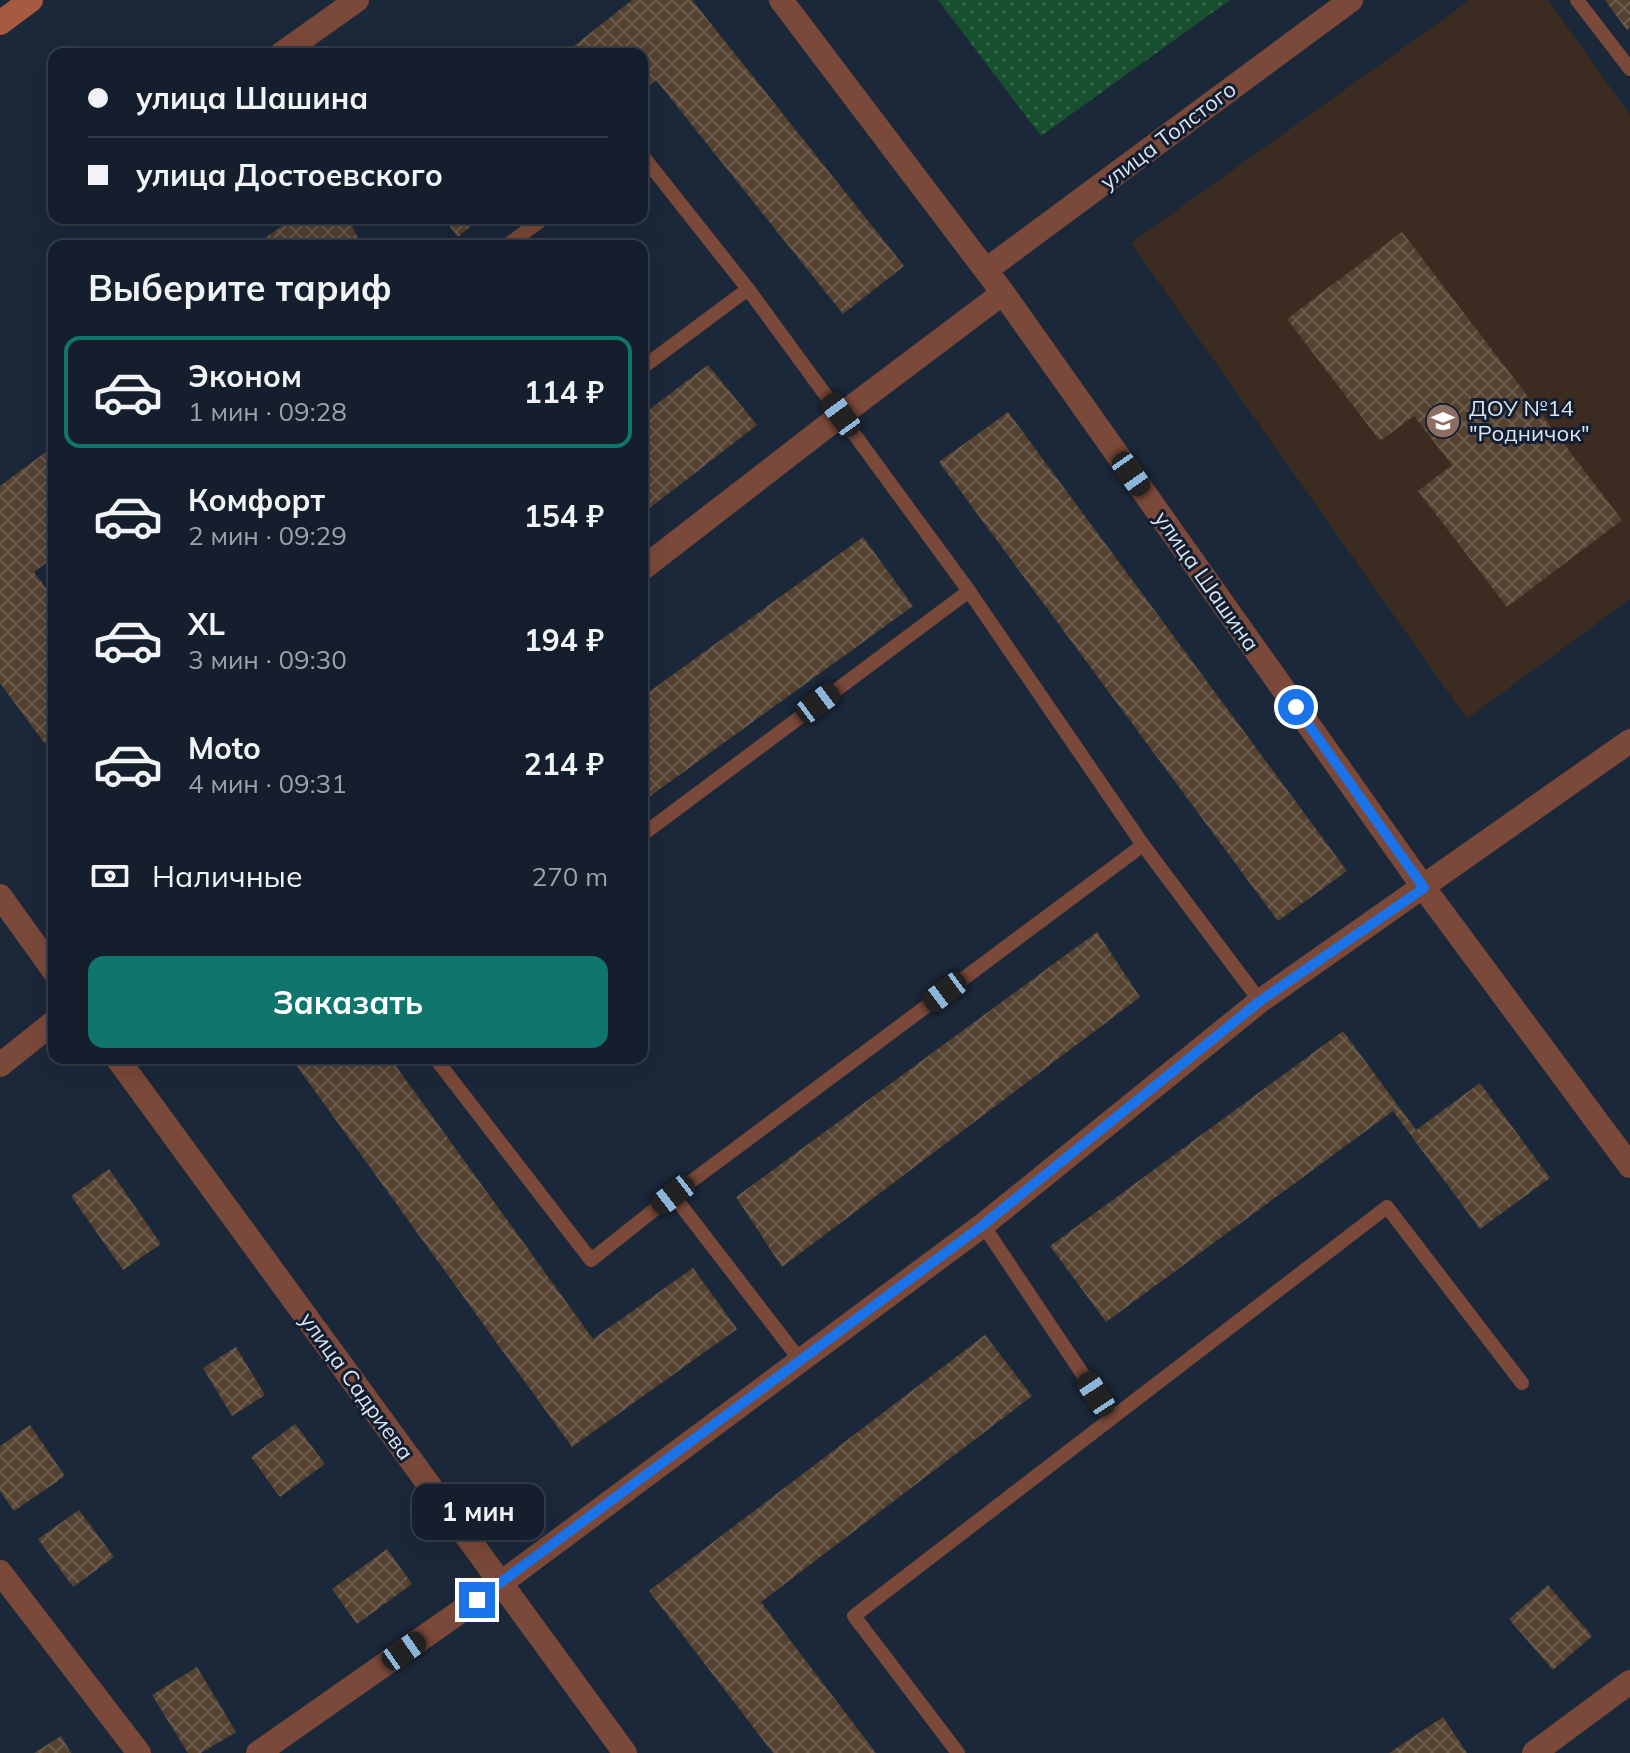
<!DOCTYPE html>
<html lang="ru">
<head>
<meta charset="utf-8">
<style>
  body { margin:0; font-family:Mulish,sans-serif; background:#212b38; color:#f1f3f6; height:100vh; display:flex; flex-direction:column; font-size:30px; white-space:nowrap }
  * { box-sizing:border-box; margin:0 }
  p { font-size:26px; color:#9da2a9 }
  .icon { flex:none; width:44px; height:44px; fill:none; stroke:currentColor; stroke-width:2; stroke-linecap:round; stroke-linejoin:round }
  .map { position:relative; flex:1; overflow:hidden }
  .panel { position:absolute; left:48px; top:240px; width:600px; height:824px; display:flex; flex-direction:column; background:#141e2c; border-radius:16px; box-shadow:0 8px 32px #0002,0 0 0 2px #333c48 }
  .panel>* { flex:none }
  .hud { position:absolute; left:48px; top:48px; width:600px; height:176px; border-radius:16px; box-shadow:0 8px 32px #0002,0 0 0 2px #333c48; display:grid; align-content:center; height:176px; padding:0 40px; background:#141e2c }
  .end { position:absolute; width:36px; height:36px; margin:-18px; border:10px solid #1a73e8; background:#fff; box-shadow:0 0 0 4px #fff }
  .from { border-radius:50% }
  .bubble { position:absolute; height:56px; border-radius:16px; background:#141e2c; box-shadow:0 8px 32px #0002,0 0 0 2px #333c48; font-size:26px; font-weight:700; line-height:56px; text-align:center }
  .car { position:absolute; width:24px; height:48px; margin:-24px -12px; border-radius:10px; box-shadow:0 0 6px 2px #0007; background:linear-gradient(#222 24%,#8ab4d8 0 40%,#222 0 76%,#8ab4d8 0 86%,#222 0) }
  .hud b { display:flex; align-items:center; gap:28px; height:76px; font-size:30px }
  .hud b+b { border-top:2px solid #333c48 }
  .hud i { width:20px; height:20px; background:#f1f3f6 }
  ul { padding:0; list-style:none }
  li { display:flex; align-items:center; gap:24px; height:112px; margin:0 16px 12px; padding:0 24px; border:4px solid transparent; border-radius:16px }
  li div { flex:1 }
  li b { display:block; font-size:30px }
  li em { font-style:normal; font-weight:700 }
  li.current { border-color:#0f766e }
  li>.icon { width:72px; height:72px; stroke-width:1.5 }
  h2 { padding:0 40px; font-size:36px; line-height:96px }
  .pay { display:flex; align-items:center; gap:20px; height:88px; padding:0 40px; font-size:30px }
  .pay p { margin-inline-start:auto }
  .cta { display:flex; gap:16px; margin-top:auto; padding:16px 40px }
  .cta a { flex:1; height:92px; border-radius:16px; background:#0f766e; color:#fff; font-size:32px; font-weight:700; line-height:92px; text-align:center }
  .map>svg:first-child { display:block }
  .education { fill:#3b2b20 }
  .park { fill:url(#park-dots) }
  .building { fill:url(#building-cross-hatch) }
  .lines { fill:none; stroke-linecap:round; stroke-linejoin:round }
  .lane { stroke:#7b4939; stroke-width:14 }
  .street { stroke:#7b4939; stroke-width:24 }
  .secondary { stroke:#a85a40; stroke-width:24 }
  .route { stroke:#1a73e8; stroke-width:10 }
  .labels { text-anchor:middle; stroke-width:6; stroke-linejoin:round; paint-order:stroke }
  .street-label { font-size:22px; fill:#dbe4f0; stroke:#121e30 }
  .poi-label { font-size:22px; fill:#dbe4f0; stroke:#121e30; text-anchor:start }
</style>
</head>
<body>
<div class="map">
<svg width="1630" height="1753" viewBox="0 0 1630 1753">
  <defs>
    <pattern id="park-dots" width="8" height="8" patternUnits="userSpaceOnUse" patternTransform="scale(2)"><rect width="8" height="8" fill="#184f2e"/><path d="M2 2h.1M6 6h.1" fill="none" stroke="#39684d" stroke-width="1.8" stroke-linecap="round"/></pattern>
    <pattern id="building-cross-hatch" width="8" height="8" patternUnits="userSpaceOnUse" patternTransform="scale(2)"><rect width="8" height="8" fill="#544130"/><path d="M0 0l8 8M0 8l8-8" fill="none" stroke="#6c5c4e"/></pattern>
  </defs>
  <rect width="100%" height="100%" fill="#1b283a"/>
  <path class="education" d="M1470,0H1548L1630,115V599L1467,719L1131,243Z"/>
  <path class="park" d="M938,0H1230L1041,136Z"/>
  <g class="building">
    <path d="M632,0H692L904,266L843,314L656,80L642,91V54H564Z"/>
    <path d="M1605,0H1630V27L1627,30Z"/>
    <path d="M293,218H347L363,246H254Z"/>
    <path d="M443,218H481L458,237Z"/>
    <path d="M1402,232L1622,520L1507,607L1418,491L1452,465L1414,416L1380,441L1287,319Z"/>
    <path d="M708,365L757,425L642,514V415Z"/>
    <path d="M1008,412L1347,871L1278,921L939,462Z"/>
    <path d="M54,446V557L34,572L54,599V756L0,683V486Z"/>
    <path d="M863,537L913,606L642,802V697Z"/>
    <path d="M1097,932L1140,997L782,1267L736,1197Z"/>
    <path d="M1343,1031L1416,1130L1480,1083L1550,1178L1480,1229L1393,1111L1106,1322L1050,1246Z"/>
    <path d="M291,1058H390L593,1339L693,1268L737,1329L572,1447Z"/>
    <path d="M109,1169L161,1244L123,1270L71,1196Z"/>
    <path d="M985,1335L1032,1396L761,1602L876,1753H773L649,1591Z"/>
    <path d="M236,1347L265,1395L232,1416L203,1368Z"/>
    <path d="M295,1424L325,1464L280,1497L251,1457Z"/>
    <path d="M30,1425L65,1476L14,1511L0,1491V1446Z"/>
    <path d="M79,1510L114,1557L73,1587L38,1539Z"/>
    <path d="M387,1549L412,1584L357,1624L332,1589Z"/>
    <path d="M1548,1585L1592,1636L1553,1670L1509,1619Z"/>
    <path d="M197,1667L236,1732L201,1753H188L152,1695Z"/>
    <path d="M1443,1717L1467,1753H1389Z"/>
    <path d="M61,1736L71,1753H34Z"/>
  </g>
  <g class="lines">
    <g class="lane">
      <path d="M1577,0L1630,69"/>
      <path d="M642,155L748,289L969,591L642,835"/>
      <path d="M506,246L544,218"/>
      <path d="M642,368L748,289"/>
      <path d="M1143,845L1260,1001"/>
      <path d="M435,1058L591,1260L673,1195L800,1360"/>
      <path d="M673,1195L1143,845L969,591"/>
      <path d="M1112,1418L1387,1207L1522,1383"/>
      <path d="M958,1753L854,1616L1112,1418L983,1225"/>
    </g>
    <g class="street">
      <path d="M781,0L1003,293L1424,888L1630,1166"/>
      <path d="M281,54L357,0"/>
      <path d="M986,270L1351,0"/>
      <path d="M642,569L841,415L1003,293"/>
      <path d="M0,896L54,971"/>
      <path d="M117,1058L625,1753"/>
      <path d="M0,1065L54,1022"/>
      <path d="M0,1572L139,1753"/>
      <path d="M258,1753L501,1583L983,1225L1260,1001L1630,741"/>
      <path d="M1534,1753L1630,1682"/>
    </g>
    <path class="secondary" d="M0,23L31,0"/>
  </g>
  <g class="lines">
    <path class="route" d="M477,1600L983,1225L1260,1001L1424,888L1296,707"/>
  </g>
  <defs>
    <g id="school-disc" transform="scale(1.8)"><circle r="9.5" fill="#8d6e63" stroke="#121e30"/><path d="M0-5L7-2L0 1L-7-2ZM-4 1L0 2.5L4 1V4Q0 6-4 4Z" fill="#fff"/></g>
  </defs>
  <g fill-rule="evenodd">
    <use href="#school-disc" x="1443" y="421"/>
  </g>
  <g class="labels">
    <g class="street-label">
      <text transform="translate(1168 135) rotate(-37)" y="8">улица Толстого</text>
      <text transform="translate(1207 581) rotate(55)" y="8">улица Шашина</text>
      <text transform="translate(357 1386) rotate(54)" y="8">улица Садриева</text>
    </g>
    <g class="poi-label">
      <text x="1469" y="416">ДОУ №14<tspan x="1469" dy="25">"Родничок"</tspan></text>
    </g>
  </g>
</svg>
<i class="end from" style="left:1296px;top:707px"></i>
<i class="end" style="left:477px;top:1600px"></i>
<div class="bubble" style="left:412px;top:1484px;width:132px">1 мин</div>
<i class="car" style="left:841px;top:415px;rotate:324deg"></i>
<i class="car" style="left:1131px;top:474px;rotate:145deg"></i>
<i class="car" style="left:818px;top:703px;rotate:53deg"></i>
<i class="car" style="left:945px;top:992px;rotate:233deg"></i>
<i class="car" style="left:673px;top:1195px;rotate:232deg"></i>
<i class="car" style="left:1096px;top:1394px;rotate:327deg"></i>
<i class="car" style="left:404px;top:1651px;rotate:55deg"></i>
<div class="hud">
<b><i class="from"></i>улица Шашина</b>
<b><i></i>улица Достоевского</b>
</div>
<section class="panel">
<h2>Выберите тариф</h2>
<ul>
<li class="current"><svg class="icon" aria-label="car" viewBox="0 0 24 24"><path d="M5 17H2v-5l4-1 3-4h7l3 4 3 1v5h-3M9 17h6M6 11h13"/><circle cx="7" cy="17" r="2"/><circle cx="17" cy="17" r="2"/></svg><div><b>Эконом</b><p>1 мин · 09:28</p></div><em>114 ₽</em></li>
<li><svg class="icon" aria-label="car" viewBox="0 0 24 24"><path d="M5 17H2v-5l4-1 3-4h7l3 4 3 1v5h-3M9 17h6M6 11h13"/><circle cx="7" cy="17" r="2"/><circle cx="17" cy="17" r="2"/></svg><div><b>Комфорт</b><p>2 мин · 09:29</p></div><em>154 ₽</em></li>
<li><svg class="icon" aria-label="car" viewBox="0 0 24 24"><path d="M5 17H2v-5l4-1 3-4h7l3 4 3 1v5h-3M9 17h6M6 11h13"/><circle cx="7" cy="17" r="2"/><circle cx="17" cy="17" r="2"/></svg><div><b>XL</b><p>3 мин · 09:30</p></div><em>194 ₽</em></li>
<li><svg class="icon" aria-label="car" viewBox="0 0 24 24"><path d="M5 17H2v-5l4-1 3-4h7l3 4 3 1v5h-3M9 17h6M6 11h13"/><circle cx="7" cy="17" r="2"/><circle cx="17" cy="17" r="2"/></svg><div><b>Moto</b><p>4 мин · 09:31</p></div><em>214 ₽</em></li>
</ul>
<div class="pay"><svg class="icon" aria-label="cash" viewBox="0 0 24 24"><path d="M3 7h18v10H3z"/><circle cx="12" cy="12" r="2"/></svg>Наличные<p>270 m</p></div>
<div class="cta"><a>Заказать</a></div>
</section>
</div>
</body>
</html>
